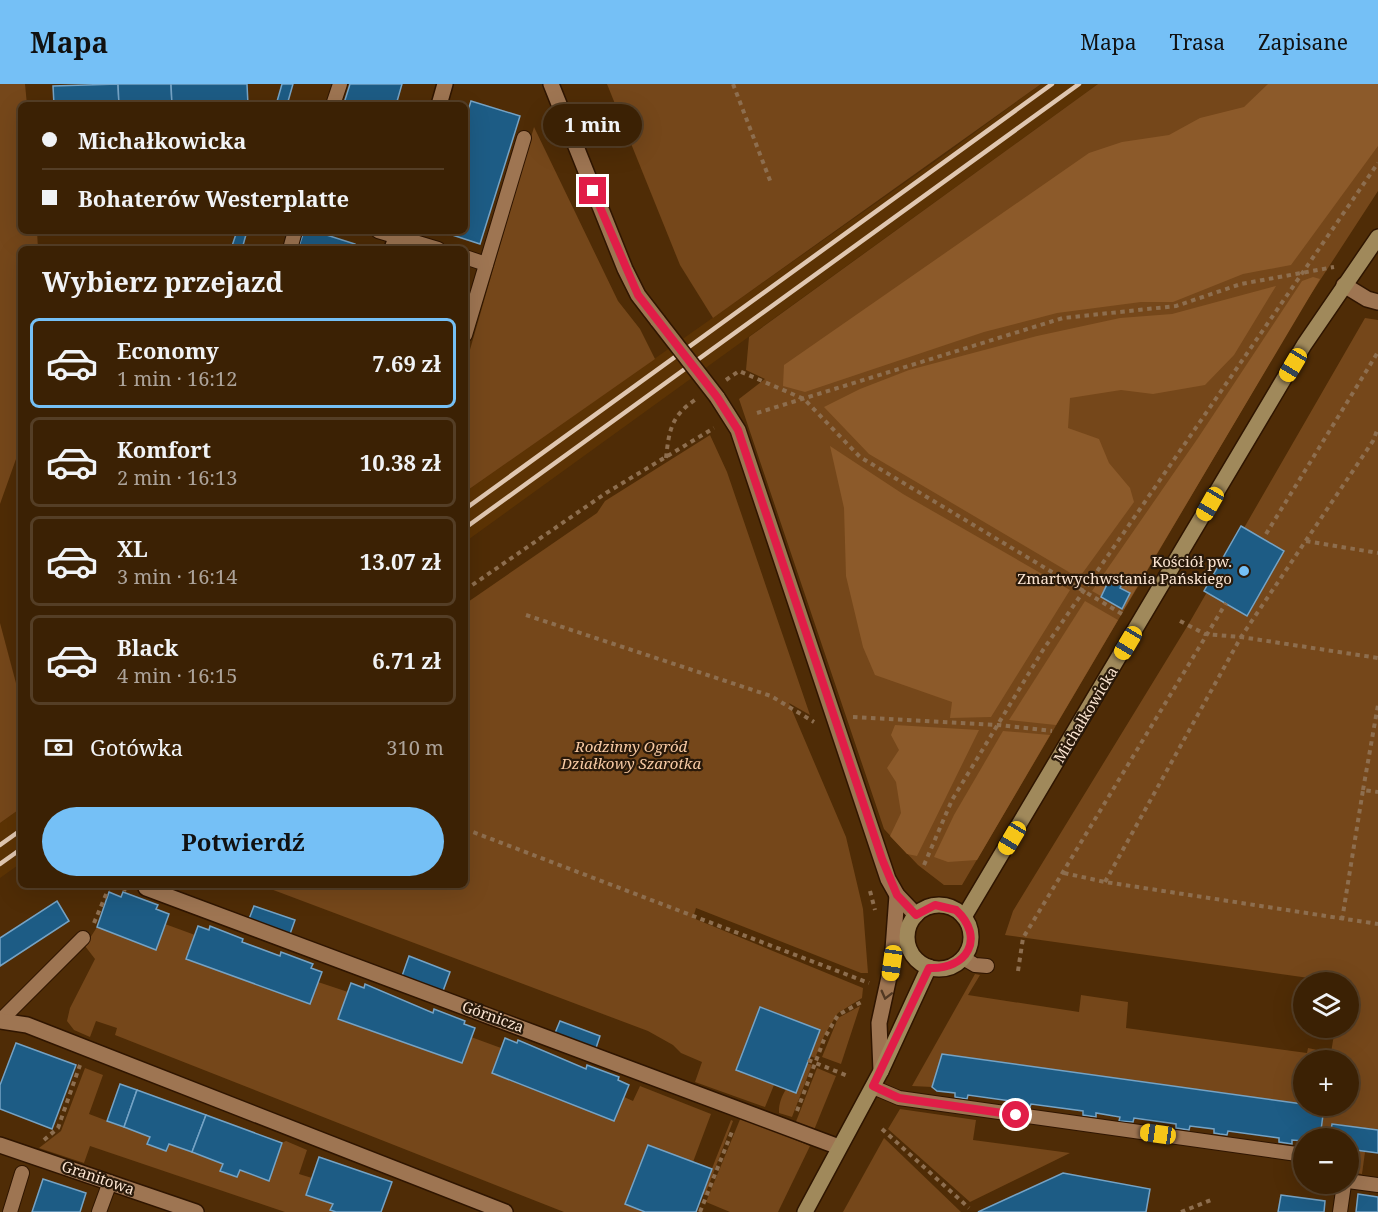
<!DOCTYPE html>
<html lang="pl">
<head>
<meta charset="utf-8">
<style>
  body { margin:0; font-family:"Noto Serif",serif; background:#462e13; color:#f1f3f6; height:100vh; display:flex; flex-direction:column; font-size:22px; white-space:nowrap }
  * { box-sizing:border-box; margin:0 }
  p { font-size:20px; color:#aca39a }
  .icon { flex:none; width:33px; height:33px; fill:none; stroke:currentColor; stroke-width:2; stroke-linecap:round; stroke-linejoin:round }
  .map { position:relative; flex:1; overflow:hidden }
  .panel { position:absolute; left:18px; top:162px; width:450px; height:642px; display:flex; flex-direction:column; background:#3b2104; border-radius:9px; box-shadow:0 6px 24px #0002,0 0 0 2px #543e26 }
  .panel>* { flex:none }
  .top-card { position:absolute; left:18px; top:18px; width:450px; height:132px; border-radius:9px; box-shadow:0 6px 24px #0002,0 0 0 2px #543e26; display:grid; align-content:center; height:132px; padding:0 24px; background:#3b2104 }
  .buttons { position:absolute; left:1293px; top:888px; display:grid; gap:12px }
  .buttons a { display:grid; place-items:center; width:66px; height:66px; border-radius:50%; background:#3b2104; box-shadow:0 6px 24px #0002,0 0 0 2px #543e26; font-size:30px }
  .end { position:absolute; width:27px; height:27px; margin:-14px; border:8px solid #e11d48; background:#fff; box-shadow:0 0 0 3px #fff }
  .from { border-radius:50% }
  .bubble { position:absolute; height:42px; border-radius:21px; background:#3b2104; box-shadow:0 6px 24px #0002,0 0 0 2px #543e26; font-size:20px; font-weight:700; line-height:42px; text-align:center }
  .car { position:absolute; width:18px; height:36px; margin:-18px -9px; border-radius:8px; box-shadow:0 0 4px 2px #0007; background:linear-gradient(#f5c518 24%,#345 0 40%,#f5c518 0 76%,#345 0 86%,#f5c518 0) }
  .top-card b { display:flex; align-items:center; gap:21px; height:57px; font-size:22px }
  .top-card b+b { border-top:2px solid #543e26 }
  .top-card i { width:15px; height:15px; background:#f1f3f6 }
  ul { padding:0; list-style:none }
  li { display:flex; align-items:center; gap:18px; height:90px; margin:0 12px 9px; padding:0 12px; border:3px solid #543e26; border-radius:9px }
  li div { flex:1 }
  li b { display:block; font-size:22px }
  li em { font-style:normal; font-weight:700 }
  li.current { border-color:#75c0f6 }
  li>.icon { width:54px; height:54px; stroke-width:1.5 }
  h2 { padding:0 24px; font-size:27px; line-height:72px }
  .pay { display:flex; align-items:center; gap:15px; height:66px; padding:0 24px; font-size:22px }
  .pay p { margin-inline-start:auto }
  .action { display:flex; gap:12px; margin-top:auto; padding:12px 24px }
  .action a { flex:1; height:69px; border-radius:36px; background:#75c0f6; color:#111; font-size:24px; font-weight:700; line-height:69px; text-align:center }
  header { display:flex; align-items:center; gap:36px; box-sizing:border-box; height:84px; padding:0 30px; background:#75c0f6; color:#111 }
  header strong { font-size:28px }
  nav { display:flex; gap:33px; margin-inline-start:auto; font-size:21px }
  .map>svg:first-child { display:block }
  .built { fill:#5c3304 }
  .green { fill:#75471a }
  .forest { fill:#8c5a2a }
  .building { fill:#1d5c85; stroke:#75a3c5; stroke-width:1.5 }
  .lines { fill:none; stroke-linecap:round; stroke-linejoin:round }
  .lane-casing { stroke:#2f1500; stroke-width:16 }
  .street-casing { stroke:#2f1500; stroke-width:18 }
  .secondary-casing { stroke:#2f1500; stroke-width:18 }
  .path { stroke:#8d6e4f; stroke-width:4; stroke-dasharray:4.5 4.5; stroke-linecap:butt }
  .lane { stroke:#9e7552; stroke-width:14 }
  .street { stroke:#9e7552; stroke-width:15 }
  .secondary { stroke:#a0895b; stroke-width:15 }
  .rail { stroke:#e0c7b1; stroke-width:4.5 }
  .street-bridge-casing { stroke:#2f1500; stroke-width:18; stroke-linecap:butt }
  .street-bridge { stroke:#9e7552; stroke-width:15 }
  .oneway { stroke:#523923 }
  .route { stroke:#e11d48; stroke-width:8 }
  .poi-dot { fill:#75c0f6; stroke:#29190a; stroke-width:2 }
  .labels { text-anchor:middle; stroke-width:4.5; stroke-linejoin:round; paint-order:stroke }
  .poi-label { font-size:15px; fill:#fce5d2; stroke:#29190a; text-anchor:end }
  .street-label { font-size:15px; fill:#fce5d2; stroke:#29190a }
  .park-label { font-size:15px; font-style:italic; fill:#f8caa4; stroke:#29190a }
</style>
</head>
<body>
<header>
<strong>Mapa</strong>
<nav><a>Mapa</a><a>Trasa</a><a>Zapisane</a></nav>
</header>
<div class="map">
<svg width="1378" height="1128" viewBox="0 0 1378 1128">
  <rect width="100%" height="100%" fill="#4f2c06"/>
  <g class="built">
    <path d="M1041,0H1098L465,458V408L943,72Z"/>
    <path d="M21,724V779L0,794V739Z"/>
  </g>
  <g class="green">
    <path d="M0,0H25L27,21H21V147H37L38,165H21V361L0,420Z"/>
    <path d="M607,0H1041L713,234L680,181Z"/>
    <path d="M1098,0H1378V107L1302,224L962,801H944L918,781L884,745L739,315L765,295L746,286L749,253Z"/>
    <path d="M534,43L618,217L640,245L655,275L465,408V283Z"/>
    <path d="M1365,234L1378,236V1046L1332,1040L1330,1054H1320L1324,1023L1316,1022H1348V976H1304L1303,1020L943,970L932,1003L912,1002L975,890L980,891L968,911L1079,928L1081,911L1128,918L1126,944L1307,969L1308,964L1331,969L1335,944H1348V898H1316V895L1005,851L1013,827L1188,541Z"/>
    <path d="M710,351L727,388L810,631L789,619L846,753L863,825L868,889H861L696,824L693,834L863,904L862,914L838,929L825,950L815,974L810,972L819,946L760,923L736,986L774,1001L765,1023L695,998L702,978L681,969L673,961L648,947L260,801H465V520L597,429L605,417Z"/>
    <path d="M0,539L21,618V724L0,739Z"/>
    <path d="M165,840L195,851L186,875L310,920L318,898L348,908L338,935L461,979L471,953L501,964L492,989L614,1037L624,1013L633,1017L640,1002L711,1030L693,1078L648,1061L625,1120L645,1128H564L115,951L117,944L96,937L90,953L74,946L67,937L70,924L95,875L85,862L97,843L156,866Z"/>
    <path d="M860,922L841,980L822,973L838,934Z"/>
    <path d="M807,979L812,981L792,1033L779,1029C778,1009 795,994 807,979Z"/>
    <path d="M85,984L103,991L89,1030L150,1053L147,1060H169L223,1080L221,1087L240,1086L269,1096L282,1059L286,1057L307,1066L299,1090L312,1094L306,1111L333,1120L331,1126L336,1128H285L90,1062L84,1079L39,1064L61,1047Z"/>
    <path d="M817,984L836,992L814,1046L795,1040Z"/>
    <path d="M900,1025L976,1036L973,1056L1070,1069L970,1118L888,1045Z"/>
    <path d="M741,1033L810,1062L778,1128H730L706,1118Z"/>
    <path d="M731,1036L733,1037L705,1111L702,1110Z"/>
    <path d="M884,1054L961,1128H843Z"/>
    <path d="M1349,1065L1365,1068L1362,1090L1349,1088Z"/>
  </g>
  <g class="forest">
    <path d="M1268,0H1378V62L1291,181L1243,190L1173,218H1141L1057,229L984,248L805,308L783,302L784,281L1089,69L1122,58L1169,51L1200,34L1244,23Z"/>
    <path d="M1313,193L1320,195L1124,525L1092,507L1198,354L1302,197Z"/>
    <path d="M1276,202L1234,271L1205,301L1153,310L1121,306L1070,314L1068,344L1099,355L1109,379L1130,404L1134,418L1079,494L869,370L824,323L860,305L909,286L1037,252L1120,234L1172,230Z"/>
    <path d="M830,362L903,410L1070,506L991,633L950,634L952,618L875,591L863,563L846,492L844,424Z"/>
    <path d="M1085,517L1118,536L1056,641L1009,636Z"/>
    <path d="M895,641L979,646L917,772L907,770L890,752L901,729L896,698L887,684L899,666L891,651Z"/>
    <path d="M1003,647L1050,651L977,776L948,778L934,773L954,731Z"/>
  </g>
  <g class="building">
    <path d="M118,0L119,21H54L53,2Z"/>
    <path d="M118,0H171L172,21H119Z"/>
    <path d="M171,0H247L248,21H172Z"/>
    <path d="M282,0H293L287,21H276Z"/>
    <path d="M350,0H402L396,21H346L344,19Z"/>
    <path d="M471,17L520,32L480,160L440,147H465V36Z"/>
    <path d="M237,147H247L242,165H231Z"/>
    <path d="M304,147H314L355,160L354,165H298Z"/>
    <path d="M1241,442L1284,467L1247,532L1204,507Z"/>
    <path d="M1111,492L1123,498L1120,504L1130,509L1122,525L1101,513Z"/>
    <path d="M109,808L121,813L123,808L158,821L156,825L169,830L156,866L97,843Z"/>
    <path d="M57,817L69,837L0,882V854Z"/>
    <path d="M254,822L295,836L290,850L249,835Z"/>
    <path d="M198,842L209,846L210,842L243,855L242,858L280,872L281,868L313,880L311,884L322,888L310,920L186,875Z"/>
    <path d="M409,872L450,888L443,907L402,892Z"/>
    <path d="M351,899L364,904L365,900L433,929L434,925L465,937L464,940L475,944L462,979L338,935Z"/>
    <path d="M760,923L820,946L796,1009L736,986Z"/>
    <path d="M560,937L600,952L596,964L555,949Z"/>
    <path d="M505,954L517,959L518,956L586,985L587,981L619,993L618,996L629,1001L614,1037L492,989Z"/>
    <path d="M16,959L76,981L52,1045L0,1025V1001Z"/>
    <path d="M942,970L1324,1023L1320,1054H1304V1057L1292,1056V1060L1279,1058V1054L1228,1047L1227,1051L1220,1050L1214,1049V1045L1190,1042L1189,1046L1176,1044V1040L1134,1034L1133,1038L1119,1037L1120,1033L1096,1029V1033L1083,1031V1027L1031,1020L1030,1023L1017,1021L1018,1018L968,1011L967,1015L955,1013V1009L937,1007L932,1003Z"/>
    <path d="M120,1000L137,1006L124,1043L107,1037Z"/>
    <path d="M137,1006L206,1031L192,1068L169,1060L166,1067L147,1060L150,1053L124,1043Z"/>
    <path d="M206,1031L282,1059L269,1097L240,1086L237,1093L220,1087L223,1080L192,1068Z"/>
    <path d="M1332,1040L1378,1046V1069L1348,1065V1054H1330Z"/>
    <path d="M648,1061L712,1085L696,1128H645L625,1120Z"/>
    <path d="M319,1073L392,1098L381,1128H336L330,1126L333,1120L306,1111Z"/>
    <path d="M1063,1089L1150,1105L1146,1128H978Z"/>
    <path d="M43,1095L86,1109L80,1128H32Z"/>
    <path d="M1358,1110L1378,1113V1128H1356Z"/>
    <path d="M1281,1111L1325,1117L1324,1128H1278Z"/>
  </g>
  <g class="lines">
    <g class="lane-casing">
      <g id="lane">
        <path d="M333,21L340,0"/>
        <path d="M378,147L438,165"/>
        <path d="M290,165L295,147"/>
        <path d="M465,173L486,180"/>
        <path d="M465,251L524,54"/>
        <path d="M963,874L975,881L987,882"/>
        <path d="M0,937L83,854"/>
        <path d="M873,1003L899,1014L1304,1071"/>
        <path d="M1348,1097L1378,1101"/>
        <path d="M10,1128L22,1089"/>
        <path d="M99,1128L110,1098"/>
        <path d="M1340,1128L1344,1100"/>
      </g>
    </g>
    <g class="street-casing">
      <g id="street">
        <path d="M551,0L625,185L638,211L658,237"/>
        <path d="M439,21L445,0"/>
        <path d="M392,165L398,147"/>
        <path d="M1344,201L1367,215L1378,218"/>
        <path d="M717,313L738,346L888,795L897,811L916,831"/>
        <path d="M146,804L839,1063"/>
        <path d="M0,937L27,941L505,1128"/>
        <path d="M881,987L879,939L892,879L897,811"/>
        <path d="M0,1061L196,1128"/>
      </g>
    </g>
    <g class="secondary-casing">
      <g id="secondary">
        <circle cx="939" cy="853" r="32"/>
        <path d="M964,833L1304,261L1378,153"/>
        <path d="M805,1128L881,987L929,883"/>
      </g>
    </g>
    <g class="path">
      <path d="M733,0L771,99"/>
      <path d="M726,296L739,287L804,315L860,373L1122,530"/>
      <path d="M757,329L1063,234L1176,222L1241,200L1334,183"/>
      <path d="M666,374C669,347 671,332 695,316"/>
      <path d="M1266,450L1378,268"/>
      <path d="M1306,457L1378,469"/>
      <path d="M465,506L606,409L714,344"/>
      <path d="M526,531L771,612L814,638"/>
      <path d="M1180,537L1205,550L1241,553L1378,574"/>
      <path d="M853,633L998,641L1052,647"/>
      <path d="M1363,706L1378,621"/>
      <path d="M465,745L869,899"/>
      <path d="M924,781L952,716L1043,566L1378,79"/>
      <path d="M1064,789L1105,798L1378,840"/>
      <path d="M1105,798L1241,553L1373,357L1378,344"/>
      <path d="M114,801L127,806"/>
      <path d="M870,807L875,826"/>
      <path d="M1342,836L1363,706L1378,708"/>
      <path d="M94,839L110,801"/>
      <path d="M1018,887L1023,854L1226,519"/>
      <path d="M808,976L848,992"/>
      <path d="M797,1027L825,953L838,931L863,917"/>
      <path d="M882,1045L969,1124"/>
      <path d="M44,1056L58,1044L80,981"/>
      <path d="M700,1128L733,1045"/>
      <path d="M1181,1128L1211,1116"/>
    </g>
    <use href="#lane" class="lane"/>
    <use href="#street" class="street"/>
    <use href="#secondary" class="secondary"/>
    <g class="rail">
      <path d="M465,425L1052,0"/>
      <path d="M465,444L1079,0"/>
      <path d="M0,761L21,746"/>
      <path d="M0,780L21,765"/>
    </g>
    <g class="street-bridge-casing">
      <path id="street-bridge" d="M658,237L717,313"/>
    </g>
    <use href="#street-bridge" class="street-bridge"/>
  </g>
  <defs><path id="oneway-chevron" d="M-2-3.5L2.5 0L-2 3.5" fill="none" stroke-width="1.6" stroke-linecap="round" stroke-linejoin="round" transform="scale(1.5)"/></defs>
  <use class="oneway" href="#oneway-chevron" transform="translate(886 911) rotate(104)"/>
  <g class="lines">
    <path class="route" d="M593,107L638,211L717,313L738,346L882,775L897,811L916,831L935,821L956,826C986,854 967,886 929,884L873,1002L899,1014L1016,1031"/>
  </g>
  <circle class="poi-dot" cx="1244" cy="487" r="6"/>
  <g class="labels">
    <g class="poi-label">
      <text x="1232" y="483">Kościół pw.<tspan x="1232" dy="17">Zmartwychwstania Pańskiego</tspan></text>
    </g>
    <g class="street-label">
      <text transform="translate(1086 631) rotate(-59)" y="5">Michałkowicka</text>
      <text transform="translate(493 933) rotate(20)" y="5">Górnicza</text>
      <text transform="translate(98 1094) rotate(19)" y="5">Granitowa</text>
    </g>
    <g class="park-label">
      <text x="631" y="668">Rodzinny Ogród<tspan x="631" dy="17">Działkowy Szarotka</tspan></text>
    </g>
  </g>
</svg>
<div class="buttons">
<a><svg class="icon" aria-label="layers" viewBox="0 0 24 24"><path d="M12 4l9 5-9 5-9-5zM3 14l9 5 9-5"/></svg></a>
<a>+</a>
<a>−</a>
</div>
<i class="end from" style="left:1016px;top:1031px"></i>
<i class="end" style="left:593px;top:107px"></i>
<div class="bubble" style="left:543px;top:20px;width:99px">1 min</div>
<i class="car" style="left:1293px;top:281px;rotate:211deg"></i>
<i class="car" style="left:1210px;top:420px;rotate:210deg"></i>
<i class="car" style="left:1128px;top:559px;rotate:211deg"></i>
<i class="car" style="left:1012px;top:754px;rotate:211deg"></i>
<i class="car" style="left:892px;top:879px;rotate:188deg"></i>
<i class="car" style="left:1158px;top:1050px;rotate:278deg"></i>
<div class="top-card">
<b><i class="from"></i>Michałkowicka</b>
<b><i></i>Bohaterów Westerplatte</b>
</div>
<section class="panel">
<h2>Wybierz przejazd</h2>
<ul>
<li class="current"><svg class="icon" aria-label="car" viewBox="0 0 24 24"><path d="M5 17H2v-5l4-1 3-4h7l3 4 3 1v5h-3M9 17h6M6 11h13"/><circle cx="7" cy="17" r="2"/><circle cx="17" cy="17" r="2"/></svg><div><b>Economy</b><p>1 min · 16:12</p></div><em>7.69 zł</em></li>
<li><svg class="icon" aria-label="car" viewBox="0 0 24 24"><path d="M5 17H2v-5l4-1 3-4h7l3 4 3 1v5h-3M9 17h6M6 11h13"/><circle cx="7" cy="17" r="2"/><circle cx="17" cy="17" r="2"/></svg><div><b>Komfort</b><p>2 min · 16:13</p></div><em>10.38 zł</em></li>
<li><svg class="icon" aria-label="car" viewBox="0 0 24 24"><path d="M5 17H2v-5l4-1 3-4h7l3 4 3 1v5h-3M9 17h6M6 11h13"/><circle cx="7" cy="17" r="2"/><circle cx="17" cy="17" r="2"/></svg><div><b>XL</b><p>3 min · 16:14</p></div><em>13.07 zł</em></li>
<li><svg class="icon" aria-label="car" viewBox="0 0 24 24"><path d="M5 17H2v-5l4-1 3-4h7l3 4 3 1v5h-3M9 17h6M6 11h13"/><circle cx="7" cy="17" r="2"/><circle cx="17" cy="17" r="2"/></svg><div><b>Black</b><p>4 min · 16:15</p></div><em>6.71 zł</em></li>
</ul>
<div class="pay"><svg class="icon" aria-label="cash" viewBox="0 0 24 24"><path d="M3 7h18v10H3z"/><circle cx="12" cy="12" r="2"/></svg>Gotówka<p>310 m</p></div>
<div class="action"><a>Potwierdź</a></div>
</section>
</div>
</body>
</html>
